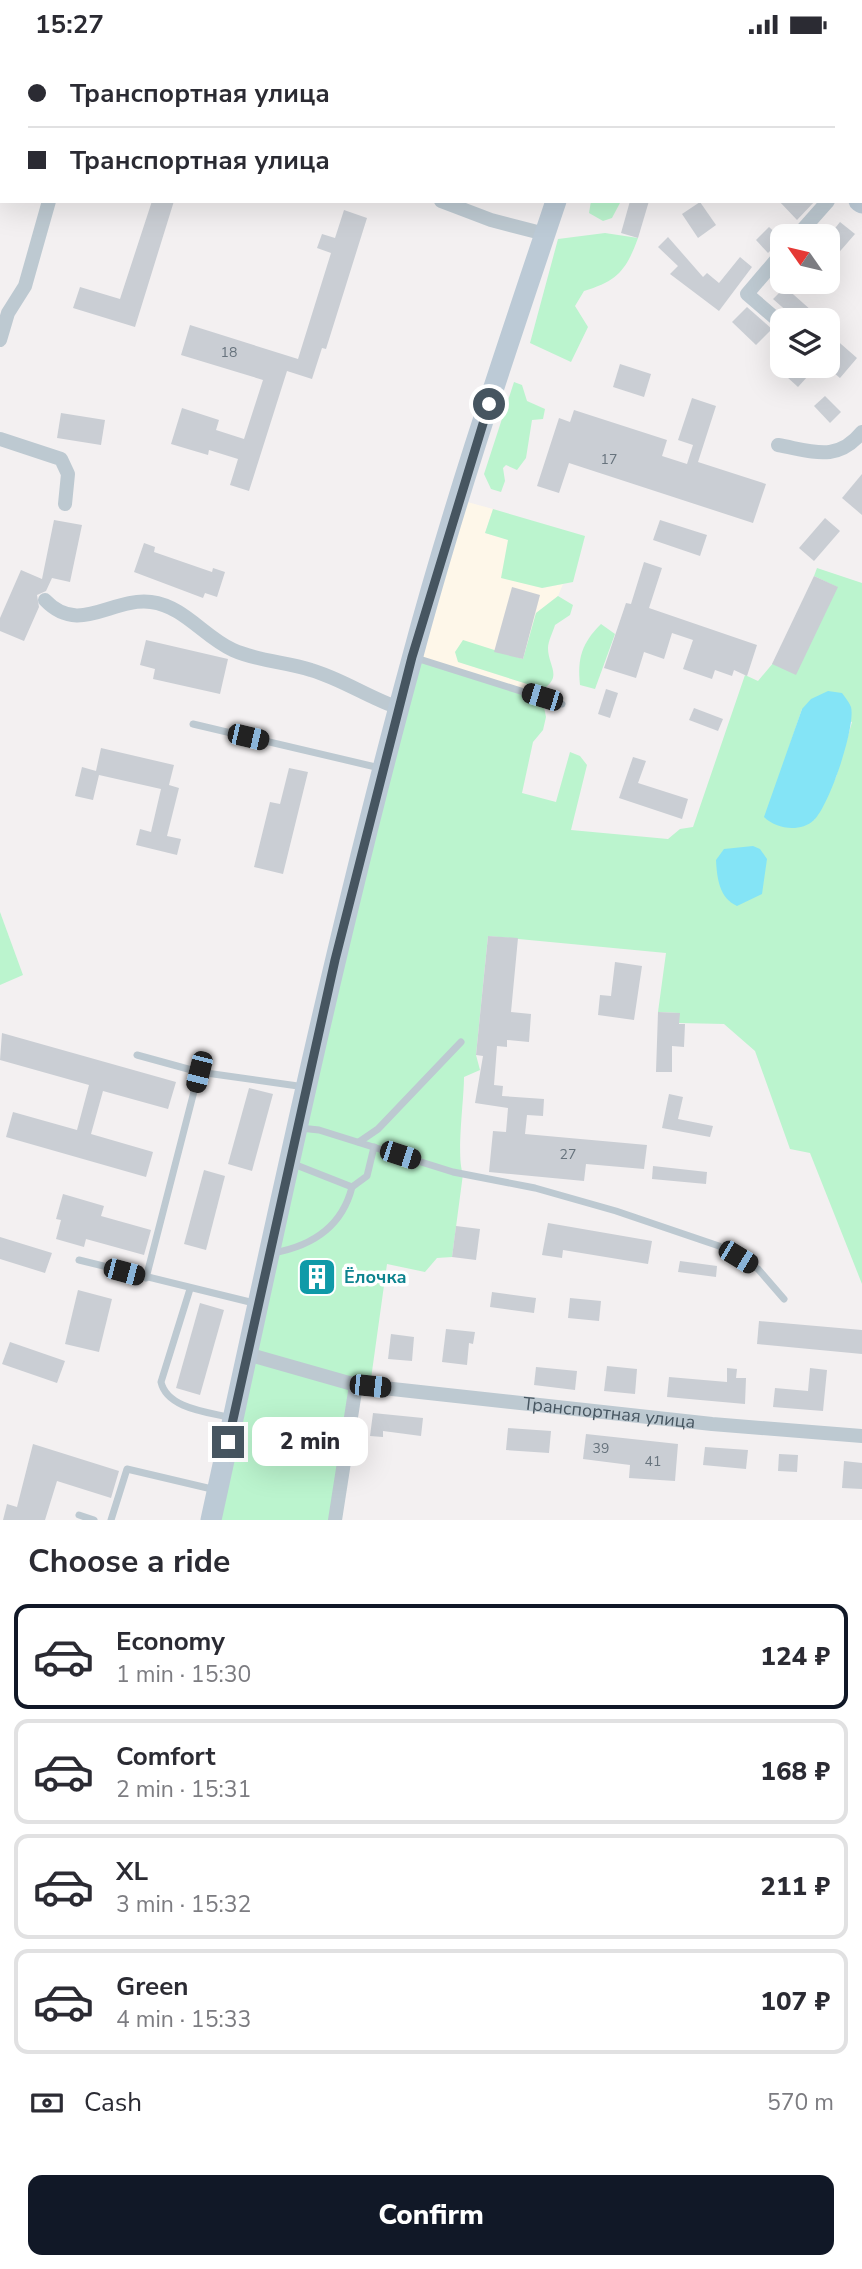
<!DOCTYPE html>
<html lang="en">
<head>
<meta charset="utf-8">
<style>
  body { margin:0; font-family:"Nunito Sans",sans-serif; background:#f2f2f3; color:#2b2b33; height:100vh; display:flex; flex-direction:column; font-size:26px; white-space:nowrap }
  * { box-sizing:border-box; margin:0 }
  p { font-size:23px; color:#7c7c81 }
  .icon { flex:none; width:38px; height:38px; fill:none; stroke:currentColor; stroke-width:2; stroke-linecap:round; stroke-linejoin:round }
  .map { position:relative; height:1471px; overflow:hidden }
  .panel { display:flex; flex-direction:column; background:#fff; flex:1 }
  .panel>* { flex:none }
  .hud { position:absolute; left:0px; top:0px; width:863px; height:154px; box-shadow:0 7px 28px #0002; display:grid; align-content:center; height:154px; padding:0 28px; background:#fff }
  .needle { width:46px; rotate:304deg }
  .controls { position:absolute; left:770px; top:175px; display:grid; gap:14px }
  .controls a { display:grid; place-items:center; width:70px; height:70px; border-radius:14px; background:#fff; box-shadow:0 7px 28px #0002; font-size:35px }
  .end { position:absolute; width:32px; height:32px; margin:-16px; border:9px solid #465560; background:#fff; box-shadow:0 0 0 4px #fff }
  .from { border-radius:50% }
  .bubble { position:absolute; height:49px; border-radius:14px; background:#fff; box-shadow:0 7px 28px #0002; font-size:23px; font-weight:800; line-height:49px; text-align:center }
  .car { position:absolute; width:21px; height:42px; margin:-21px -10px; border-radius:9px; box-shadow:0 0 5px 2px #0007; background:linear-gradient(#222 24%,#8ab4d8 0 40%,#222 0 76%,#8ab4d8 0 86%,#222 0) }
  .hud b { display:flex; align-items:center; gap:24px; height:66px; font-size:26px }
  .hud b+b { border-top:2px solid #e1e1e2 }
  .hud i { width:18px; height:18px; background:#2b2b33 }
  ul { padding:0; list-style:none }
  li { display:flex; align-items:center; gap:21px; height:105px; margin:0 14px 10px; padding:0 14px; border:4px solid #e1e1e2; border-radius:14px }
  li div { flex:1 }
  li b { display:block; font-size:26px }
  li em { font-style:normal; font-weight:800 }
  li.selected { border-color:#111827 }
  li>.icon { width:63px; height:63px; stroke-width:1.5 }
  h2 { padding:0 28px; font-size:32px; line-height:84px }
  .pay { display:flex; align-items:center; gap:18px; height:77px; padding:0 28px; font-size:26px }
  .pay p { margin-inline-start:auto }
  .button { display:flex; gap:14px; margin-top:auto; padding:14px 28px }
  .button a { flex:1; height:80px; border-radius:14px; background:#111827; color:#fff; font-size:28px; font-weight:800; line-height:80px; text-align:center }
  .status { display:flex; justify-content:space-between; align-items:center; height:49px; padding:0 35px; background:#fff; direction:ltr }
  .status svg { height:19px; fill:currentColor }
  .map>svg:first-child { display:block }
  .commercial { fill:#fef7e9 }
  .green { fill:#bbf4ce; fill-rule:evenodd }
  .water { fill:#84e4f6 }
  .building { fill:#caced4 }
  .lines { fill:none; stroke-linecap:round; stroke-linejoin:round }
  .service { stroke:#bdc9d1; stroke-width:7 }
  .minor { stroke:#bdc9d1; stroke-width:14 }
  .secondary { stroke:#bccad6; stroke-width:21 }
  .route { stroke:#465560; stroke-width:9 }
  .labels { text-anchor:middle; stroke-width:7; stroke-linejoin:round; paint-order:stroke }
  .number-label { font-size:14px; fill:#67737d }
  .culture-label { font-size:18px; font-weight:bold; fill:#0d838f; stroke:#fff; text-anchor:start }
  .street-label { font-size:18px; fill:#465560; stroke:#fff }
</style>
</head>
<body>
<div class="status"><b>15:27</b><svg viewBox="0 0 49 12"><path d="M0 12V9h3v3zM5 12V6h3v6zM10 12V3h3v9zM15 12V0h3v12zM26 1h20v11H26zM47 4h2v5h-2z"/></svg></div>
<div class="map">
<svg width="862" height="1471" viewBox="0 0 862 1471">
  <rect width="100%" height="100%" fill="#f3f0f1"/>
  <path class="commercial" d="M460,451L493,460L485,484L509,491L542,539L563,535L558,547L536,564L523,610L494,603L459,613L543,640L542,648L412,608Z"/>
  <g class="green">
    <path d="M591,152H621L612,169L603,172L589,164Z"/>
    <path d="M605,184L638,189C626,222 617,232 584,242L575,257L588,278L571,313L530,294L558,190Z"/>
    <path d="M514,333L522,336L527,352L545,360L543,370L532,371L526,409L517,421L506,416L503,419L505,432L501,443L491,440L484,425Z"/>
    <path d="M493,460L585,487L573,533L542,539L501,529L508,491L485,484Z"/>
    <path d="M817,519L862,534V1235L810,1104L790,1100L755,1002L724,975L679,974V964L658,963L666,904L488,887L476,1006L480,1021L464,1028C464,1052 456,1107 463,1125L452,1208L437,1209L425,1223L387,1215L370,1337L356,1336L335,1471H211L412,608L542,648L546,668L543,681L533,693L522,744L556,753L570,703L580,707L587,716L571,781L668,790L680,780L693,778L745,626L758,632L837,538L814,527ZM802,660L852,673L836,728L814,771L777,734ZM309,1217L330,1223L326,1238L305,1232Z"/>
    <path d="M558,547L573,556L570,566L555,576C553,583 548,592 548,599C548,617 563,627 543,640L458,613L455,603L463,591L523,610L536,564Z"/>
    <path d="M601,575L615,585L595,640L580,636C577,609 582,594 601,575Z"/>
    <path d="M0,863L23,926L0,936Z"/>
  </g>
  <g class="water">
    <path d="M828,642L842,644C845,648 849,653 851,658C856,678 829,757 814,771C800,784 776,780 764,768L802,660L811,650Z"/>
    <path d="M753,797L760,800L767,810L762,845L737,857C719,849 717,829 716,811L724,800Z"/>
  </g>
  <g class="building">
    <path d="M152,152H174L135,278L73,259L80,238L120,250Z"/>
    <path d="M630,152H649L638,189L621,184Z"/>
    <path d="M779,152H815L797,171Z"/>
    <path d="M700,153L716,176L698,189L682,165Z"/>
    <path d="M344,161L367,169L326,300L322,299L312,330L287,322L249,442L230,436L238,410L209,401L208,406L171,395L182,359L219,371L216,381L244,390L263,331L181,306L190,276L298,310L331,204L317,199L322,185L335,189Z"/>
    <path d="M840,173L855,185L828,216V188Z"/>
    <path d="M769,178L782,190L768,204L756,191Z"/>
    <path d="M668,188L703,228L707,224L719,234L740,208L752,218L719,262L670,225L678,217L658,198Z"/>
    <path d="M785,238L812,262L815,259L840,280L833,288L857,309L840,329L828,319V271H797L773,250Z"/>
    <path d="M747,258L772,280L756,296L732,273Z"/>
    <path d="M620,315L651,325L644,348L613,338Z"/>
    <path d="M775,317H817L798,338Z"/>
    <path d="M825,347L841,363L830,374L814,357Z"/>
    <path d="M692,349L716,357L698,413L766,435L753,474L569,414L559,444L537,437L559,369L570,373L574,361L667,391L662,407L687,415L693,396L678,391Z"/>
    <path d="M61,364L105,371L101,396L57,389Z"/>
    <path d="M862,425V466L842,449Z"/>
    <path d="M825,469L840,482L814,512L799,499Z"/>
    <path d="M54,471L82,476L70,533L52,529L46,542L37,546L39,558L24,592L0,582V569L21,521L42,530Z"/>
    <path d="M660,471L707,486L700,507L653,491Z"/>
    <path d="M144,494L155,498L154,503L212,523L213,519L225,523L217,548L205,544L203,549L134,523Z"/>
    <path d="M644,513L662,519L649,559L757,596L747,627L734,621L732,627L715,621L712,630L683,620L693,591L672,584L664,610L644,603L636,629L604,619L626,554L631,555Z"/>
    <path d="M814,527L838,538L796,626L772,615Z"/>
    <path d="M512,538L540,546L523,610L494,603Z"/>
    <path d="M146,591L228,610L220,645L153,630L155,620L140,616Z"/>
    <path d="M606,640L618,644L610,669L598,665Z"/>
    <path d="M694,659L723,670L718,682L689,671Z"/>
    <path d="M101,699L174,716L169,736L179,739L167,787L181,790L177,806L136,796L140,780L151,783L161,740L99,726L93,751L75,747L82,718L96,722Z"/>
    <path d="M633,708L646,712L638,734L688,750L682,770L619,749Z"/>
    <path d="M289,719L308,723L283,825L254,818L270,753L280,755Z"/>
    <path d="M488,887L518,889L511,963L531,965L529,993L507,991V998L497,997L494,1036L503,1037L502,1047L544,1050L543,1067L527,1066L525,1085L647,1096L644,1120L586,1115L584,1132L489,1123L493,1082L506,1083L508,1059L475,1054L483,1007L476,1006Z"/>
    <path d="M615,913L642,917L634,971L598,966L600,946L611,947Z"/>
    <path d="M658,963L680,964L679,975H685L684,998L672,997V1023H656Z"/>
    <path d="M2,984L176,1033L168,1060L103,1042L91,1085L153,1103L146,1128L6,1088L13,1063L77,1081L89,1036L0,1011Z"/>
    <path d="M249,1039L273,1045L252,1122L228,1115Z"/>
    <path d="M669,1045L683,1048L678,1070L713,1077L710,1088L662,1079Z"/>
    <path d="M653,1117L707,1123L706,1135L652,1130Z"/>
    <path d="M204,1121L225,1127L206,1201L184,1195Z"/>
    <path d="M63,1145L104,1157L101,1167L151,1181L144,1206L86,1190L84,1198L56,1190L61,1171L56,1170Z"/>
    <path d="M548,1174L652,1192L648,1215L563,1201L562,1209L542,1206Z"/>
    <path d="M456,1177L480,1180L476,1211L452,1208Z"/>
    <path d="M0,1188L52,1204L45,1224L0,1210Z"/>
    <path d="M680,1212L717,1217L716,1228L678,1223Z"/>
    <path d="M309,1217L330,1223L326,1238L305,1233Z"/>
    <path d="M78,1241L112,1250L99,1303L65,1295Z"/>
    <path d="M492,1243L536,1249L534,1264L490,1258Z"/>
    <path d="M570,1249L601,1252L599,1272L568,1269Z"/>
    <path d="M200,1254L224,1261L200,1346L176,1339Z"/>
    <path d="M759,1272L862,1281V1305L757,1295Z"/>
    <path d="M446,1280L475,1283L473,1295L469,1294L467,1316L442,1313Z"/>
    <path d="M391,1285L414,1288L412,1312L388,1310Z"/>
    <path d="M10,1293L65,1312L57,1334L2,1315Z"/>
    <path d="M607,1317L637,1320L635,1345L604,1342Z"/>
    <path d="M536,1318L577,1322L575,1341L534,1336Z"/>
    <path d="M727,1319L737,1320L736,1329H746L745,1355L667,1348L669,1328L727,1333Z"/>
    <path d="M810,1319L827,1321L823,1362L773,1358L775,1339L808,1342Z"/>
    <path d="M373,1364L423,1369L421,1387L383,1382V1388L370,1387Z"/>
    <path d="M508,1379L551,1382L549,1404L506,1401Z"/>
    <path d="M586,1385L678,1395L675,1432L629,1429L630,1416L583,1410Z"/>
    <path d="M33,1395L119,1422L111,1449L57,1432L45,1471H3L7,1455L17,1458Z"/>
    <path d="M705,1398L748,1401L746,1420L703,1416Z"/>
    <path d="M779,1405L798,1406L797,1423L778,1422Z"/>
    <path d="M844,1412L862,1414V1440L842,1439Z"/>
  </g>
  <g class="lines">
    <g class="service">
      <path d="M551,0L557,2"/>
      <path d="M344,2L345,0"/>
      <path d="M416,609L562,655"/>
      <path d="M193,675L380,719"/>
      <path d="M137,1006L199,1023L146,1229"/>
      <path d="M199,1023L305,1038"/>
      <path d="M300,1079L319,1081L453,1123L535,1139L616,1162L719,1197L758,1220L784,1250"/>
      <path d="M359,1093L378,1080L461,993"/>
      <path d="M352,1138L367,1127L374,1098"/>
      <path d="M273,1204C312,1197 342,1178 352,1138L291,1114"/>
      <path d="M79,1211L254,1254"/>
      <path d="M190,1240L161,1333C167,1360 209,1363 232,1369"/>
      <path d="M79,1466L94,1471"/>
      <path d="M111,1471L127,1420L216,1441"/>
    </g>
    <g class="minor">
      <path d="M124,0L126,2"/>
      <path d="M220,2V0"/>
      <path d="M0,47L2,45"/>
      <path d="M861,112L862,111"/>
      <path d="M441,152L491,171L545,185"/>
      <path d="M797,187L828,152"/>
      <path d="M782,204L747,245L782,275"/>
      <path d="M0,291L8,264L25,237L49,152"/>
      <path d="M0,390L61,410L68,425L65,455"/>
      <path d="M778,396C812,402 837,414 862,383"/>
      <path d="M45,551C79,587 112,548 151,553C184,557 204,588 233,601C257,612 286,613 311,621C342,630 369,649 399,659"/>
      <path id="s1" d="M247,1305L356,1336L712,1375L862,1387"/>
      <path d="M335,1471L356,1336"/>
    </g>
    <g class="secondary">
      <path d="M604,2V0"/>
      <path d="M859,152L862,154"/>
      <path d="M211,1471C274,1183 334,895 412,610C453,456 505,304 556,152"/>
    </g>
  </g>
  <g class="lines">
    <path class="route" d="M228,1393L335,911L412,608L489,355"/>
  </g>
  <defs>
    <g id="building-square" transform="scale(2.0125)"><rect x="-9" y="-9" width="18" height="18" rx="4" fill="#0f9aa8" stroke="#fff"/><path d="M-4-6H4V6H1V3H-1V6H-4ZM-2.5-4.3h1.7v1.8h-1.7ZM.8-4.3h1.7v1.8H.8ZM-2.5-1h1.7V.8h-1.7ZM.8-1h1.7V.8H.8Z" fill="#fff"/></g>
  </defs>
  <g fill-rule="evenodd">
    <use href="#building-square" x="317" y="1228"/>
  </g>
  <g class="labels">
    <g class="number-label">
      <text x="229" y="308">18</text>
      <text x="609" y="415">17</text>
      <text x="568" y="1110">27</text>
      <text x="601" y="1404">39</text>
      <text x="653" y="1417">41</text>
    </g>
    <g class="culture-label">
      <text x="344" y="1234">Ёлочка</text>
    </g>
    <g class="street-label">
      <text dy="6" stroke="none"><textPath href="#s1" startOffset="368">Транспортная улица</textPath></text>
    </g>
  </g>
</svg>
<div class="controls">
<a><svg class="needle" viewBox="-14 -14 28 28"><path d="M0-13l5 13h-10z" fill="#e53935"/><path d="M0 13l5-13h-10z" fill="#7c7c81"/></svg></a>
<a><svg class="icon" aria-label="layers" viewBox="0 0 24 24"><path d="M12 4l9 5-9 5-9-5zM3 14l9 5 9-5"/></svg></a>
</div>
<i class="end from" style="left:489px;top:355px"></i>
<i class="end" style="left:228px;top:1393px"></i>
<div class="bubble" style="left:252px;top:1368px;width:116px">2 min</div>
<i class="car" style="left:542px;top:648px;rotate:287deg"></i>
<i class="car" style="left:248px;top:688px;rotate:103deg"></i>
<i class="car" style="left:199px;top:1023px;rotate:194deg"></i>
<i class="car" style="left:400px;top:1106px;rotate:108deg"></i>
<i class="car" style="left:738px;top:1208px;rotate:121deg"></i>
<i class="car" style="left:124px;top:1223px;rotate:105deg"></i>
<i class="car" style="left:370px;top:1337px;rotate:96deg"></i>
<div class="hud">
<b><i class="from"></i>Транспортная улица</b>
<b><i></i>Транспортная улица</b>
</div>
</div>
<section class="panel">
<h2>Choose a ride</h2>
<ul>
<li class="selected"><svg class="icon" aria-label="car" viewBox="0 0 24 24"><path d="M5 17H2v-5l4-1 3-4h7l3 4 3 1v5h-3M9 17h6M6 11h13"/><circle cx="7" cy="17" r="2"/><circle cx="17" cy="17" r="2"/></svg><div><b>Economy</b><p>1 min · 15:30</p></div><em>124 ₽</em></li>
<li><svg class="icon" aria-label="car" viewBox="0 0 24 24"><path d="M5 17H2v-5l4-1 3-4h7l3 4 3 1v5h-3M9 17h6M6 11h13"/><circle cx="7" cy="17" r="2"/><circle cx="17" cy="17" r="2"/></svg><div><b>Comfort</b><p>2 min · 15:31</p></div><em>168 ₽</em></li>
<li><svg class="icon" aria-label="car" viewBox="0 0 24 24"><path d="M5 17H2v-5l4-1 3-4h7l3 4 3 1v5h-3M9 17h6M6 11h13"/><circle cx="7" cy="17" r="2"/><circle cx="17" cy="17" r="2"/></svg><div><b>XL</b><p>3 min · 15:32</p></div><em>211 ₽</em></li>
<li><svg class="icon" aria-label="car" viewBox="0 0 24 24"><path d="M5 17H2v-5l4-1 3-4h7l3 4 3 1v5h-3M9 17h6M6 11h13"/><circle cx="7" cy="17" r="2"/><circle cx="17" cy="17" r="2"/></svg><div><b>Green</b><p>4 min · 15:33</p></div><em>107 ₽</em></li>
</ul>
<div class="pay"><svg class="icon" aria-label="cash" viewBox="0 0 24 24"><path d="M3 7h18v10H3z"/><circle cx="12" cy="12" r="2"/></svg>Cash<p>570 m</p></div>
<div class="button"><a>Confirm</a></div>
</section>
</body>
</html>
